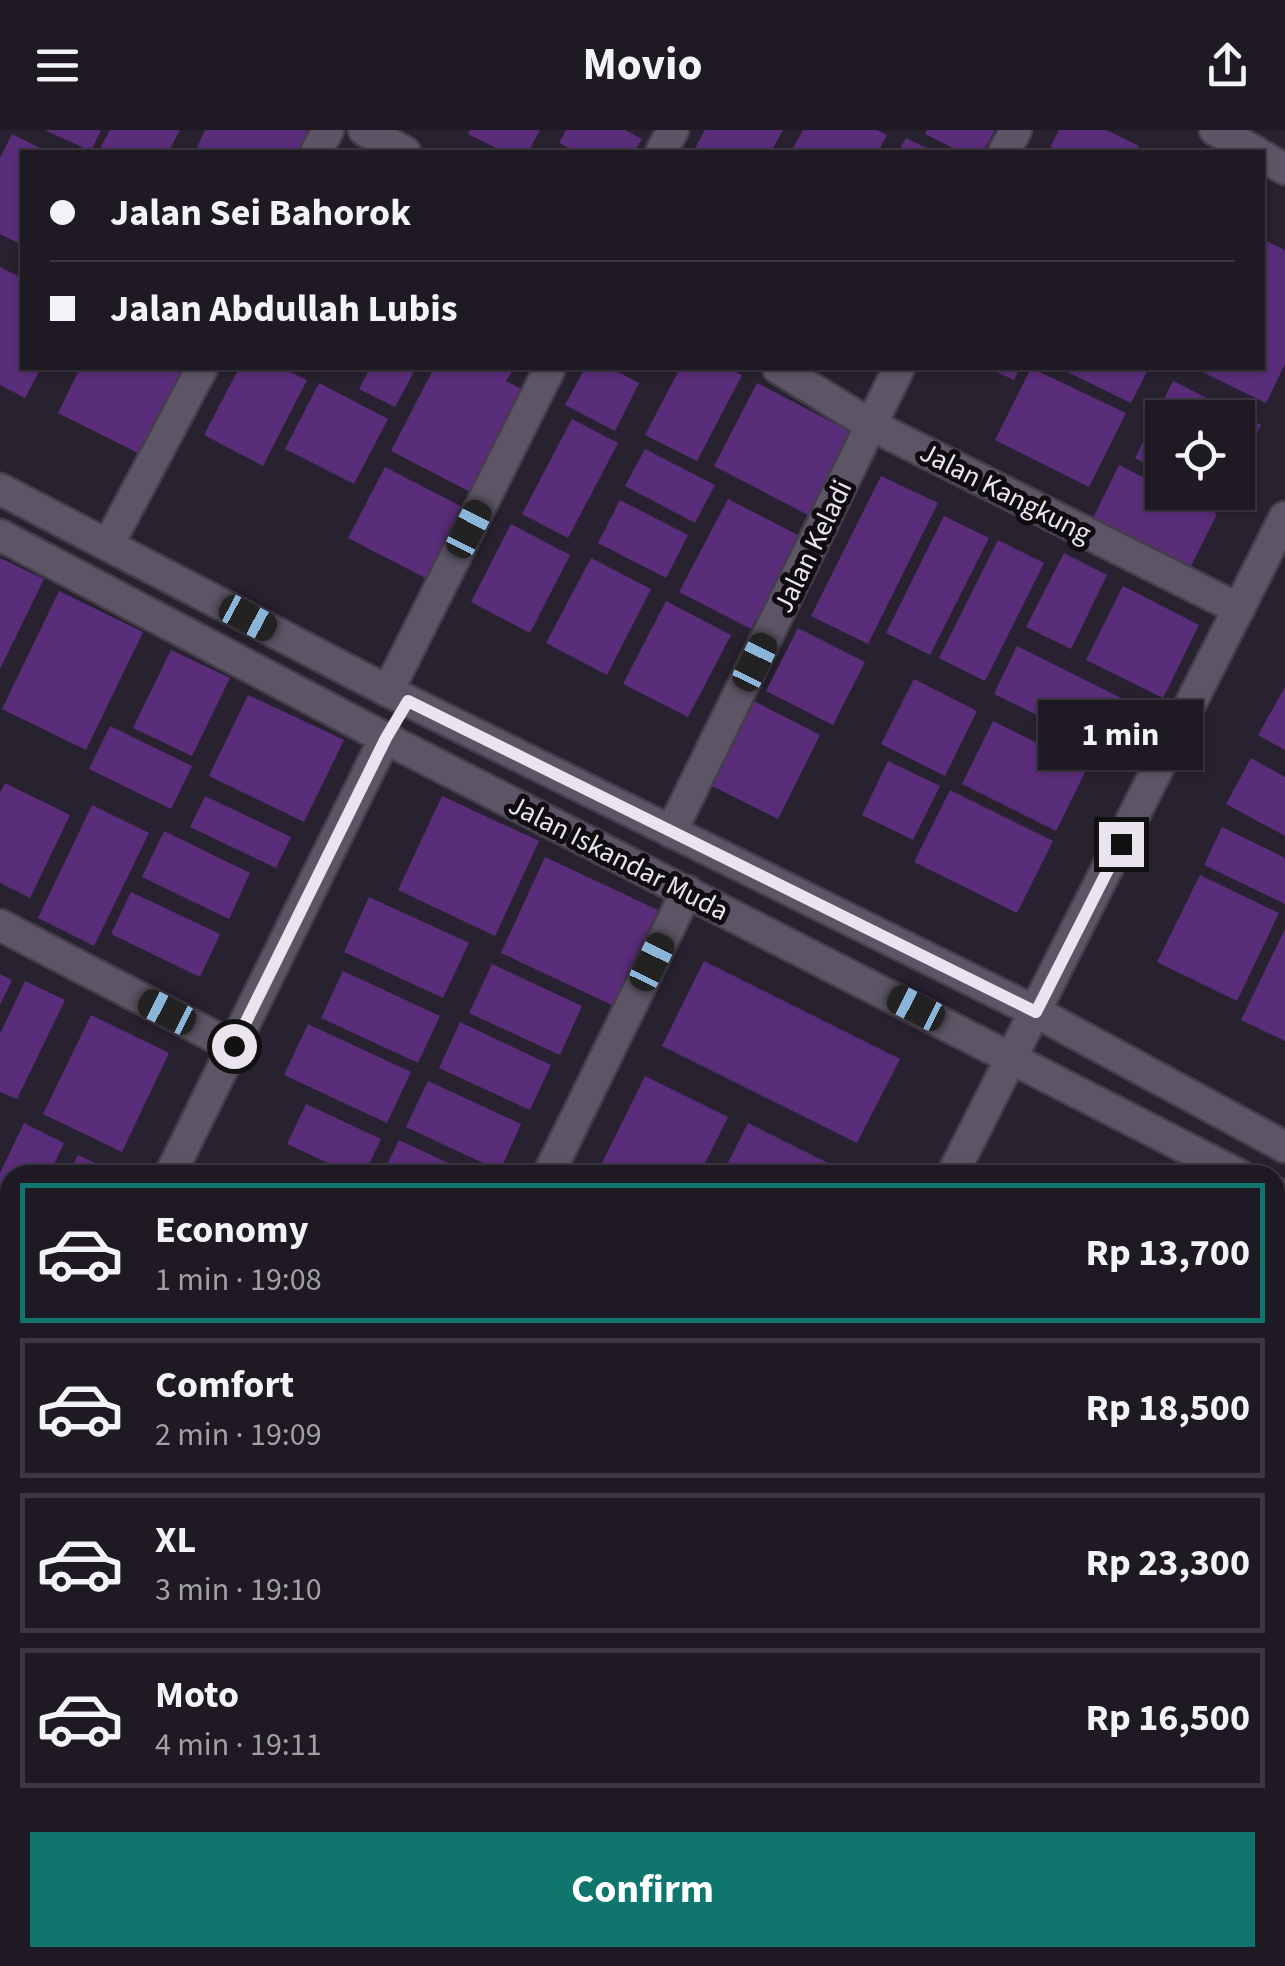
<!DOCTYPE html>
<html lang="en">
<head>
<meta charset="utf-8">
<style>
  body { margin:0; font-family:"Source Sans 3",sans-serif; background:#26222b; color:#f1f3f6; height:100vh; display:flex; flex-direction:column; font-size:38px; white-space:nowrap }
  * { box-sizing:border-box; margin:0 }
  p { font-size:32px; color:#a1a0a6 }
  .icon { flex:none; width:55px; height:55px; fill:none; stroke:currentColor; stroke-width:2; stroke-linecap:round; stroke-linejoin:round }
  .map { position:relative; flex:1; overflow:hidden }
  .side { position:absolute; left:0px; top:1035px; width:1285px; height:802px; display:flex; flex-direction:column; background:#1e1923; border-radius:30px 30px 0 0; box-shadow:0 2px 8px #0004,0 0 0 2px #3c3841 }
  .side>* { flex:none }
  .hud { position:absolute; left:20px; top:20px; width:1245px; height:220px; border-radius:0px; box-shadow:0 2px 8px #0004,0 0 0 2px #3c3841; display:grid; align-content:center; height:220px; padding:0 30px; background:#1e1923 }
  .tools { position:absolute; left:1145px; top:270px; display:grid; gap:20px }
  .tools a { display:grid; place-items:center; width:110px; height:110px; border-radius:0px; background:#1e1923; box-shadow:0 2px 8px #0004,0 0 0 2px #3c3841; font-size:50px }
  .end { position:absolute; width:45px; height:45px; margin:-22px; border:12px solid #e9e4ed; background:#111; box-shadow:0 0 0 5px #111 }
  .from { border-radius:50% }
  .bubble { position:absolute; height:70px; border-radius:0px; background:#1e1923; box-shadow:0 2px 8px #0004,0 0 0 2px #3c3841; font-size:32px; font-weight:700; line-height:70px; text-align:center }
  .car { position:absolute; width:30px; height:60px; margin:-30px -15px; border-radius:12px; box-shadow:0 0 8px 2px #0007; background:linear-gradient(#222 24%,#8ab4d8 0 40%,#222 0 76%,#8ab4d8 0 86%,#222 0) }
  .hud b { display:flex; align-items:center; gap:35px; height:95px; font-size:38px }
  .hud b+b { border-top:2px solid #3c3841 }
  .hud i { width:25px; height:25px; background:#f1f3f6 }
  ul { padding:18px 0 0; list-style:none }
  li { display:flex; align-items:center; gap:30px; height:140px; margin:0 20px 15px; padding:0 10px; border:5px solid #3c3841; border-radius:0px }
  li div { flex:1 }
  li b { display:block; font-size:38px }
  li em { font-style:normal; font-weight:700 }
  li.active { border-color:#0f766e }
  li>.icon { width:90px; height:90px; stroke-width:1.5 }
  .primary-button { display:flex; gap:20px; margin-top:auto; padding:20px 30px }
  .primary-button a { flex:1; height:115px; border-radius:0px; background:#0f766e; color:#fff; font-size:40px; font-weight:700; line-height:115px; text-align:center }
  header { display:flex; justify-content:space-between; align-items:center; height:130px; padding:0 30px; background:#1e1923; font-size:45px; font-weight:700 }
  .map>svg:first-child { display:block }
  .building { fill:#5a2d7a }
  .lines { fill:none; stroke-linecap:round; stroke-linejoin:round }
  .lane-casing { stroke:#453e4a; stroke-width:22 }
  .street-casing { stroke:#453e4a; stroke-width:35 }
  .secondary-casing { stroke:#453e4a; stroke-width:35 }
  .lane { stroke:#5d5565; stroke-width:18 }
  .street { stroke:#5d5565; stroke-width:30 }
  .secondary { stroke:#5d5565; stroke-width:30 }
  .route { stroke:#e9e4ed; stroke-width:12 }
  .labels { text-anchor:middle; stroke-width:10; stroke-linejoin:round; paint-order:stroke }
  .street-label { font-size:28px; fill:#e9e4ed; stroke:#0f0c12 }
</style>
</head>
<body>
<header><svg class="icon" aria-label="menu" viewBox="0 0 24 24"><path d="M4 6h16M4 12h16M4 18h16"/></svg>Movio<svg class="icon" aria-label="share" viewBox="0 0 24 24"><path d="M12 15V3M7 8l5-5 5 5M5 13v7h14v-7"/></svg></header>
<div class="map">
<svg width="1285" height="1836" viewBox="0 0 1285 1836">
  <rect width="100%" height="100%" fill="#28212f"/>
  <g class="building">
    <path d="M44,0H101L91,21Z"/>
    <path d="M110,0H180L168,22H98Z"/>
    <path d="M205,0H305L311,3L302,22H195Z"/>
    <path d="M470,0H540L528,22H504L468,4Z"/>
    <path d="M566,0H625L642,9L634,22H577L559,13Z"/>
    <path d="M705,0H783L771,22H693Z"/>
    <path d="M803,0H877L887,5L878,22H791Z"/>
    <path d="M927,0H995L983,22H961L925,4Z"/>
    <path d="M1059,0H1106L1139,16L1136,22H1048Z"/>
    <path d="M12,4L48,22H22V115L0,104V28Z"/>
    <path d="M906,8L935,22H898Z"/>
    <path d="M1262,109L1285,120V234L1266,273L1194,238H1262Z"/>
    <path d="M0,137L22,148V238H41L25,268L0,255Z"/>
    <path d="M80,238H183L140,324L58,283Z"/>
    <path d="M239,238H282L307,250L263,336L204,305Z"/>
    <path d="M370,238H416L395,277L359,259Z"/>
    <path d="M434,238H514L506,251L533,265L480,367L391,321Z"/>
    <path d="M585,238H610L639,253L615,301L565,275Z"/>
    <path d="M680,238H728L742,245L697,331L645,305Z"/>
    <path d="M988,238H1020L1014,250Z"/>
    <path d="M1031,238L1126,283L1089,357L995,310Z"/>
    <path d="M1067,238H1149L1131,273L1065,241Z"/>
    <path d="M1173,251L1261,295L1238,342V288H1162V342L1135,328Z"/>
    <path d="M319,253L388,289L354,354L285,319Z"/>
    <path d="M757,253L851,302L808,385L714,336Z"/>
    <path d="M572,289L618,313L568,408L522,384Z"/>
    <path d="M645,319L715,355L695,393L625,356Z"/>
    <path d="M1119,335L1162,357V362H1174L1217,384L1191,436L1093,388Z"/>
    <path d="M385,337L472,382L435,453L348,408Z"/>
    <path d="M881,346L938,373L868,514L811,486Z"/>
    <path d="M728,369L800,406L751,499L679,462Z"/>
    <path d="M620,370L688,405L666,448L598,413Z"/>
    <path d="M944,386L989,408L930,525L886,503Z"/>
    <path d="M511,394L570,425L530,503L471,472Z"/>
    <path d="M998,410L1044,433L985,551L939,528Z"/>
    <path d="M1064,423L1107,445L1071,519L1026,497Z"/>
    <path d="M0,428L44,449L0,539Z"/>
    <path d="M591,428L651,459L607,545L546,513Z"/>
    <path d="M1123,456L1199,495L1163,568L1086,530Z"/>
    <path d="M59,461L143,502L86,620L2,579Z"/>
    <path d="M666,471L731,505L688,587L623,554Z"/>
    <path d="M798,498L865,532L833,595L766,561Z"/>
    <path d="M1017,516L1121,568L1098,615L994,564Z"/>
    <path d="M171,520L230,548L192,626L133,598Z"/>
    <path d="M914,549L977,581L945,646L881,614Z"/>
    <path d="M1285,557V620L1258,605Z"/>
    <path d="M248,565L344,610L304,692L209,646Z"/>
    <path d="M750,569L820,605L778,689L708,654Z"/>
    <path d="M993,591L1087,638L1056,701L962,654Z"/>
    <path d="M110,596L192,636L171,679L89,639Z"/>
    <path d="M1251,628L1285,647V706L1226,674Z"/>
    <path d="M888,631L940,656L913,710L862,685Z"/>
    <path d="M5,653L70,685L30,768L0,753V663Z"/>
    <path d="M950,660L1053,711L1017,783L914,732Z"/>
    <path d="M205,666L291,707L276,738L190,697Z"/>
    <path d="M442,666L539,711L495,806L398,760Z"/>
    <path d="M92,675L149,703L94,816L38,788Z"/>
    <path d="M1222,697L1285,728V774L1204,735Z"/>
    <path d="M164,701L250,743L229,789L142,747Z"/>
    <path d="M545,727L658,780L614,876L501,823Z"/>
    <path d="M1200,745L1279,783L1237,871L1157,832Z"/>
    <path d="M131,762L220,804L200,847L111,804Z"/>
    <path d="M369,767L469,813L443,868L344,822Z"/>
    <path d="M1285,799V911L1241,890Z"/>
    <path d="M704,831L900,929L857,1013L662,916Z"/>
    <path d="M492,834L582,876L560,925L469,883Z"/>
    <path d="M343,841L440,886L418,933L321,888Z"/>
    <path d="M0,844L12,850L0,875Z"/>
    <path d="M25,851L65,870L17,969L0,962V904Z"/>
    <path d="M91,885L169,923L122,1022L43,984Z"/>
    <path d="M460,892L551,935L530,980L439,938Z"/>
    <path d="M308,894L411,942L387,993L284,945Z"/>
    <path d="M645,946L728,987L699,1045H596Z"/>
    <path d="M428,951L521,994L500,1041L406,997Z"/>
    <path d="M306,974L381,1009L364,1045H354L287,1014Z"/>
    <path d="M24,993L64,1013L49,1045H10V1072L0,1068V1043Z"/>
    <path d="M748,993L852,1045H722Z"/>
    <path d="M399,1010L461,1039L458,1045H382Z"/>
    <path d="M78,1025L120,1045H68Z"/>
    <path d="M3,1113L10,1117V1136L0,1131Z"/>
    <path d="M0,1183L10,1188V1260L0,1280Z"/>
    <path d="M1285,1343V1385L1275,1380V1363Z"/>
    <path d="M1275,1483L1285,1488V1551L1275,1571Z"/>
    <path d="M1285,1585V1617L1275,1612Z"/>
    <path d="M1275,1708L1285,1713V1729L1275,1749Z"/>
    <path d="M1285,1736V1773L1275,1769V1757Z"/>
    <path d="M157,1828H201L209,1836H148Z"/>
    <path d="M264,1828H358L354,1836H282Z"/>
    <path d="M680,1828H772L768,1836H697Z"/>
    <path d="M834,1828H878L896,1836H829Z"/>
    <path d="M1010,1828H1131L1127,1836H1006Z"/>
    <path d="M1169,1828H1202L1221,1836H1165Z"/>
  </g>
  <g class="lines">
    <g class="lane-casing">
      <g id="lane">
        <path d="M428,1828L442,1836"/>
        <path d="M10,1836L15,1828"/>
      </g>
    </g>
    <g class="street-casing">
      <g id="street">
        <path d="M364,0L405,22"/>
        <path d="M1215,0L1256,22"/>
        <path d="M316,22L328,0"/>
        <path d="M661,22L673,0"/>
        <path d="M1004,22L1016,0"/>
        <path d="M1262,26L1285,39"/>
        <path d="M778,238L871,295L1239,479"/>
        <path d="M108,415L202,238"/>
        <path d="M388,561L550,238"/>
        <path d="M671,702L899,238"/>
        <path d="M0,795L234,917"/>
        <path d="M170,1045L385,608"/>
        <path d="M548,1045L687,761"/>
        <path d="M0,1155L10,1160"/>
        <path d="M1275,1264L1285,1244"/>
        <path d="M0,1386L10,1366"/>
        <path d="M1275,1437L1285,1442"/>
        <path d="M0,1541L10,1546"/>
        <path d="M1275,1799L1285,1804"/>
        <path d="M559,1828L576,1836"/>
        <path d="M984,1836L988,1828"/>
      </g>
    </g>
    <g class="secondary-casing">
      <g id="secondary">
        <path d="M0,359L388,561L1036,882L1285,1017"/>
        <path d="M0,405L385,608L1239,1045"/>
        <path d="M952,1045L1285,387"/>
        <path d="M1275,1063L1285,1069"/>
        <path d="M548,1836L553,1828"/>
      </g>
    </g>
    <use href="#lane" class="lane"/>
    <use href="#street" class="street"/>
    <use href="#secondary" class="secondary"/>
  </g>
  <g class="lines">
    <path class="route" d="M234,916L386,608L408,571L1036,882L1121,714"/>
  </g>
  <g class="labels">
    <g class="street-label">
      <text transform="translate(1006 362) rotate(27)" y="10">Jalan Kangkung</text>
      <text transform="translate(812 416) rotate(-64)" y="10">Jalan Keladi</text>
      <text transform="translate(619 727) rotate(27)" y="10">Jalan Iskandar Muda</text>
    </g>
  </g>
</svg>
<div class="tools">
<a><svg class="icon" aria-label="locate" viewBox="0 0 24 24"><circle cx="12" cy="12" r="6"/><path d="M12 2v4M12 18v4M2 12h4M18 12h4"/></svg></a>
</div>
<i class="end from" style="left:234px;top:916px"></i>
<i class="end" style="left:1121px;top:714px"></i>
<div class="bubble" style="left:1038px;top:570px;width:165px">1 min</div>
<i class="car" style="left:469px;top:399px;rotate:27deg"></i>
<i class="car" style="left:248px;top:488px;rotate:118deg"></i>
<i class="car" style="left:755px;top:532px;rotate:26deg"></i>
<i class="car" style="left:652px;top:832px;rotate:26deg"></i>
<i class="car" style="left:916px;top:878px;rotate:297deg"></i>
<i class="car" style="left:167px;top:882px;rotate:297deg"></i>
<div class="hud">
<b><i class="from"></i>Jalan Sei Bahorok</b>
<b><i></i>Jalan Abdullah Lubis</b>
</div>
<section class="side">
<ul>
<li class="active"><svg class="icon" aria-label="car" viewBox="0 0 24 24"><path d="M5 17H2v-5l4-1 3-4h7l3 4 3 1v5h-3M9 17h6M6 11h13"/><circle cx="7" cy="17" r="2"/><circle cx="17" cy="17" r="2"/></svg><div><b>Economy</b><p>1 min · 19:08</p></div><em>Rp 13,700</em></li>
<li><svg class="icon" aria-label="car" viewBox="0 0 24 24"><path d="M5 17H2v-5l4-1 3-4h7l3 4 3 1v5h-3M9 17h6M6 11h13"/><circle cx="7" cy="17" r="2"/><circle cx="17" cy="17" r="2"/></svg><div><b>Comfort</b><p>2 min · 19:09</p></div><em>Rp 18,500</em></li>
<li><svg class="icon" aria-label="car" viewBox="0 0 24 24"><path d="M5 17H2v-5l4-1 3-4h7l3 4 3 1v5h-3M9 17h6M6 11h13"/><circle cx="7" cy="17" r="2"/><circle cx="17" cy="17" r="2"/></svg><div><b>XL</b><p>3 min · 19:10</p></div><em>Rp 23,300</em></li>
<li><svg class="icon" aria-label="car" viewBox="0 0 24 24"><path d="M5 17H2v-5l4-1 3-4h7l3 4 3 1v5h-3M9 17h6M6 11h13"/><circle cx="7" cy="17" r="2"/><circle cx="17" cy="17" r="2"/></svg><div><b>Moto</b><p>4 min · 19:11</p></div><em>Rp 16,500</em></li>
</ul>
<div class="primary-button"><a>Confirm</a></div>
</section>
</div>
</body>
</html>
